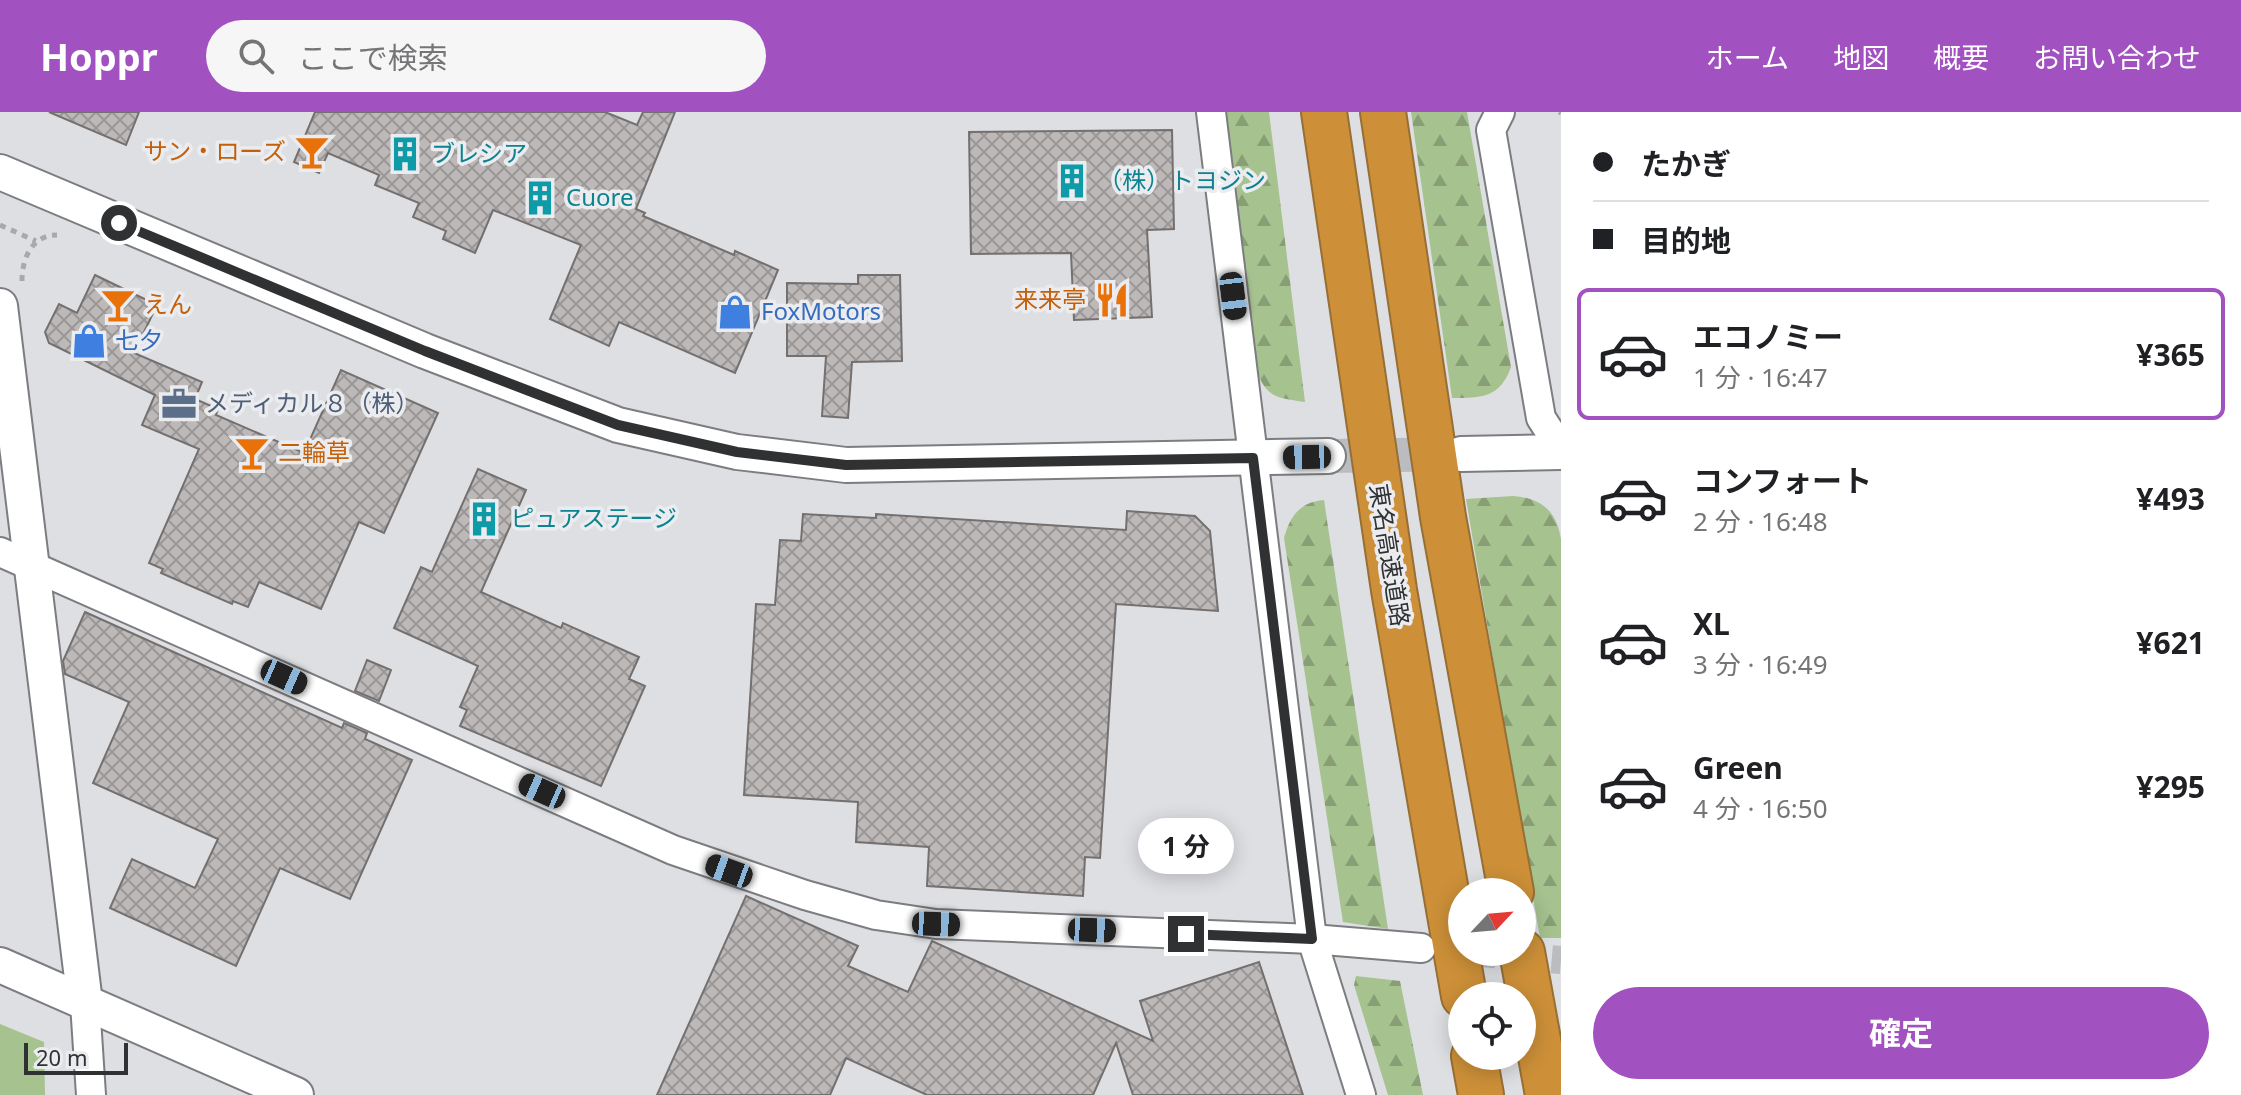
<!DOCTYPE html>
<html lang="ja">
<head>
<meta charset="utf-8">
<style>
  body { margin:0; font-family:"Noto Sans","Noto Sans JP",sans-serif; background:#f6f6f6; color:#202124; height:100vh; display:flex; flex-direction:column; font-size:30px; white-space:nowrap }
  * { box-sizing:border-box; margin:0 }
  p { font-size:26px; color:#757577 }
  .icon { flex:none; width:44px; height:44px; fill:none; stroke:currentColor; stroke-width:2; stroke-linecap:round; stroke-linejoin:round }
  .map { position:relative; flex:1; overflow:hidden }
  .details { display:flex; flex-direction:column; background:#fff; width:680px }
  .details>* { flex:none }
  .guide { display:grid; align-content:center; height:176px; padding:0 32px; background:#fff }
  .needle { width:52px; rotate:64deg }
  .controls { position:absolute; left:1448px; top:766px; display:grid; gap:16px }
  .controls a { display:grid; place-items:center; width:88px; height:88px; border-radius:50%; background:#fff; box-shadow:0 4px 20px #0003; font-size:40px }
  .scale { position:absolute; left:24px; bottom:20px; width:104px; box-sizing:border-box; padding-left:8px; border:4px solid #303132; border-top:0; font-size:22px; line-height:28px; white-space:nowrap; color:#303132; -webkit-text-stroke:6px #ebecf0; paint-order:stroke }
  .end { position:absolute; width:36px; height:36px; margin:-18px; border:10px solid #303132; background:#fff; box-shadow:0 0 0 4px #fff }
  .from { border-radius:50% }
  .bubble { position:absolute; height:56px; border-radius:28px; background:#fff; box-shadow:0 4px 20px #0003; font-size:26px; font-weight:700; line-height:56px; text-align:center }
  .car { position:absolute; width:24px; height:48px; margin:-24px -12px; border-radius:10px; box-shadow:0 0 6px 2px #0007; background:linear-gradient(#222 24%,#8ab4d8 0 40%,#222 0 76%,#8ab4d8 0 86%,#222 0) }
  .guide b { display:flex; align-items:center; gap:28px; height:76px; font-size:30px }
  .guide b+b { border-top:2px solid #e0e0e0 }
  .guide i { width:20px; height:20px; background:#202124 }
  ul { padding:0; list-style:none }
  li { display:flex; align-items:center; gap:24px; height:132px; margin:0 16px 12px; padding:0 16px; border:4px solid transparent; border-radius:12px }
  li div { flex:1 }
  li b { display:block; font-size:30px }
  li em { font-style:normal; font-weight:700 }
  li.current { border-color:#a251c1 }
  li>.icon { width:72px; height:72px; stroke-width:1.5 }
  .button { display:flex; gap:16px; margin-top:auto; padding:16px 32px }
  .button a { flex:1; height:92px; border-radius:48px; background:#a251c1; color:#fff; font-size:32px; font-weight:700; line-height:92px; text-align:center }
  header { display:flex; align-items:center; gap:48px; box-sizing:border-box; height:112px; padding:0 40px; background:#a251c1; color:#fff }
  header strong { font-size:38px }
  nav { display:flex; gap:44px; margin-inline-start:auto; font-size:28px }
  .search { width:560px; height:72px; background:#f6f6f6; display:flex; align-items:center; gap:20px; box-sizing:border-box; padding:0 28px; border-radius:44px; color:#757577; font-size:30px }
  main { display:flex; flex:1; min-height:0 }
  .map>svg:first-child { display:block }
  .forest { fill:url(#forest-firs) }
  .green { fill:#a6c28f }
  .building { fill:url(#building-cross-hatch); stroke:#74706f; stroke-width:2 }
  .lines { fill:none; stroke-linecap:round; stroke-linejoin:round }
  .minor-tunnel { stroke:#bbbcc0; stroke-width:28; stroke-dasharray:28 14; stroke-linecap:butt }
  .tertiary-tunnel { stroke:#bbbcc0; stroke-width:34; stroke-dasharray:34 17; stroke-linecap:butt }
  .minor-casing { stroke:#7c7d80; stroke-width:32 }
  .tertiary-casing { stroke:#7c7d80; stroke-width:38 }
  .motorway-casing { stroke:#966f36; stroke-width:48 }
  .path { stroke:#a8a9ac; stroke-width:5; stroke-dasharray:6 6; stroke-linecap:butt }
  .minor { stroke:#fff; stroke-width:28 }
  .tertiary { stroke:#fff; stroke-width:34 }
  .motorway { stroke:#cd9038; stroke-width:44 }
  .route { stroke:#303132; stroke-width:10 }
  .labels { text-anchor:middle; stroke-width:7; stroke-linejoin:round; paint-order:stroke }
  .food-label { font-size:24px; fill:#c56008; stroke:#ebecf0; text-anchor:end }
  .culture-label { font-size:24px; fill:#0d838f; stroke:#ebecf0; text-anchor:start }
  .shop-label { font-size:24px; fill:#366cbe; stroke:#ebecf0; text-anchor:start }
  .service-label { font-size:24px; fill:#4e5e75; stroke:#ebecf0; text-anchor:start }
  .street-label { font-size:24px; fill:#303132; stroke:#ebecf0 }
</style>
</head>
<body>
<header>
<strong>Hoppr</strong>
<div class="search"><svg class="icon" aria-label="search" viewBox="0 0 24 24"><circle cx="10" cy="10" r="6"/><path d="M15 15l6 6"/></svg>ここで検索</div>
<nav><a>ホーム</a><a>地図</a><a>概要</a><a>お問い合わせ</a></nav>
</header>
<main>
<div class="map">
<svg width="1561" height="983" viewBox="0 0 1561 983">
  <defs>
    <pattern id="forest-firs" width="22" height="20" patternUnits="userSpaceOnUse" patternTransform="scale(2)"><rect width="22" height="20" fill="#a6c28f"/><path d="M5 1l3.5 6h-7zM16 11l3.5 6h-7z" fill="#889e75"/></pattern>
    <pattern id="building-cross-hatch" width="8" height="8" patternUnits="userSpaceOnUse" patternTransform="scale(2)"><rect width="8" height="8" fill="#bdb9b8"/><path d="M0 0l8 8M0 8l8-8" fill="none" stroke="#9a9796"/></pattern>
  </defs>
  <rect width="100%" height="100%" fill="#dedfe3"/>
  <g class="forest">
    <path d="M1226,0H1269L1305,290C1277,286 1267,286 1256,258Z"/>
    <path d="M1411,0H1467L1511,255C1500,286 1481,286 1452,286Z"/>
    <path d="M1513,384C1541,386 1556,398 1561,427V826H1540L1466,387Z"/>
    <path d="M1324,388L1388,817L1343,810L1284,426C1290,404 1300,390 1324,388Z"/>
    <path d="M1356,864L1400,869L1423,983H1388L1354,873Z"/>
  </g>
  <path class="green" d="M0,912L44,930L45,983H0Z"/>
  <g class="building">
    <path d="M49,0H139L126,33Z"/>
    <path d="M315,0H605L637,13L643,0H675L636,97L645,101L643,104L734,143L735,139L778,158L735,261L619,210L609,234L550,207L581,133L493,98L475,141L443,127L446,119L413,105L419,91L375,73L379,63L328,41L319,61L294,50Z"/>
    <path d="M1172,18L1174,117L1147,118L1152,205L1074,208L1071,141L971,142L969,20Z"/>
    <path d="M95,163L157,193L134,241L202,270L195,287L218,297L216,303L304,341L341,258L438,301L384,421L359,410L321,497L259,470L248,495L233,489L232,492L161,461L163,457L149,451L199,337L142,313L155,283L49,231L45,220L59,192L77,201Z"/>
    <path d="M858,163H900L902,249L852,250L848,306L822,304L826,244H787V171L858,172Z"/>
    <path d="M478,357L526,378L481,480L561,516L563,511L639,545L629,567L645,574L601,674L460,614L467,598L460,595L478,554L394,516L421,455L432,460Z"/>
    <path d="M1127,399L1195,404L1210,419L1218,499L1116,492L1100,746L1085,745L1083,784L927,774L929,735L856,730L858,690L744,683L756,492L775,493L780,428L801,429L803,402L876,406V402L1126,418Z"/>
    <path d="M85,500L342,616L344,611L367,621L365,627L412,648L350,787L280,756L236,854L110,796L132,747L195,776L218,727L93,671L129,590L65,562L63,549Z"/>
    <path d="M367,548L391,558L379,589L355,579Z"/>
    <path d="M746,784L858,834L848,854L908,880L932,829L1153,929L1140,889L1259,850L1303,983H1133L1116,931L1093,983H927L846,946L830,983H657Z"/>
  </g>
  <g class="lines">
    <path class="minor-tunnel" d="M1468,840L1561,848"/>
    <path class="tertiary-tunnel" d="M1328,344L1455,342"/>
    <g class="minor-casing">
      <g id="minor">
        <path d="M1211,0L1312,827L1361,983"/>
        <path d="M1500,0L1491,18L1541,306L1561,337"/>
        <path d="M0,440L673,738L805,783L876,803L936,812L1312,827L1421,836"/>
        <path d="M85,891L91,983"/>
      </g>
    </g>
    <g class="tertiary-casing">
      <g id="tertiary">
        <path d="M0,60L425,239L618,313L737,340L846,353L1328,344"/>
        <path d="M0,194L85,891"/>
        <path d="M1461,342L1561,340"/>
        <path d="M0,853L296,983"/>
      </g>
    </g>
    <g class="motorway-casing">
      <g id="motorway">
        <path d="M1324,0L1394,478L1464,884"/>
        <path d="M1383,0L1443,405L1511,780"/>
        <path d="M1522,840L1548,983"/>
        <path d="M1474,944L1481,983"/>
      </g>
    </g>
    <g class="path">
      <path d="M1559,0L1561,1"/>
      <path d="M0,113L36,129"/>
      <path d="M22,169C22,146 32,123 57,123"/>
    </g>
    <use href="#minor" class="minor"/>
    <use href="#tertiary" class="tertiary"/>
    <use href="#motorway" class="motorway"/>
  </g>
  <g class="lines">
    <path class="route" d="M119,111L425,239L618,313L737,340L846,353L1253,346L1312,827L1186,822"/>
  </g>
  <defs>
    <g id="bar-bare" transform="scale(2.76)"><path d="M-6-5H6L.8 .8V4.5H3.5V6h-7V4.5H-.8V.8Z" fill="#e8710a" stroke="#ebecf0" stroke-width="2.5" paint-order="stroke"/></g>
    <g id="building-bare" transform="scale(2.76)"><path d="M-4-6H4V6H1V3H-1V6H-4ZM-2.5-4.3h1.7v1.8h-1.7ZM.8-4.3h1.7v1.8H.8ZM-2.5-1h1.7V.8h-1.7ZM.8-1h1.7V.8H.8Z" fill="#0f9aa8" stroke="#ebecf0" stroke-width="2.5" paint-order="stroke"/></g>
    <g id="restaurant-bare" transform="scale(2.76)"><path d="M-5-6h1v4h1v-4h1v4h1v-4h1v5L-1.5 .5V6h-2V.5L-5-1ZM5-6V6H3V1.5H1.5Q1.5-4 5-6Z" fill="#e8710a" stroke="#ebecf0" stroke-width="2.5" paint-order="stroke"/></g>
    <g id="shop-bare" transform="scale(2.76)"><path d="M-5-2.5h2.3a2.7 3.5 0 0 1 5.4 0H5L5.5 6h-11ZM-1.5-2.5h3a1.5 2.3 0 0 0-3 0Z" fill="#3f7fe0" stroke="#ebecf0" stroke-width="2.5" paint-order="stroke"/></g>
    <g id="office-bare" transform="scale(2.76)"><path d="M-6-3h4V-5.5h4V-3h4V5H-6ZM-1-4.5V-3h2v-1.5ZM-6 0V1H6V0Z" fill="#5c6f8a" stroke="#ebecf0" stroke-width="2.5" paint-order="stroke"/></g>
  </defs>
  <g fill-rule="evenodd">
    <use href="#bar-bare" x="312" y="40"/>
    <use href="#building-bare" x="405" y="42"/>
    <use href="#building-bare" x="1072" y="69"/>
    <use href="#building-bare" x="540" y="86"/>
    <use href="#restaurant-bare" x="1112" y="188"/>
    <use href="#bar-bare" x="118" y="193"/>
    <use href="#shop-bare" x="735" y="200"/>
    <use href="#shop-bare" x="89" y="229"/>
    <use href="#office-bare" x="179" y="292"/>
    <use href="#bar-bare" x="252" y="341"/>
    <use href="#building-bare" x="484" y="407"/>
  </g>
  <g class="labels">
    <g class="food-label">
      <text x="286" y="48">サン・ローズ</text>
      <text x="1086" y="196">来来亭</text>
      <text x="144" y="201" text-anchor="start">えん</text>
      <text x="278" y="349" text-anchor="start">二輪草</text>
    </g>
    <g class="culture-label">
      <text x="431" y="50">ブレシア</text>
      <text x="1098" y="77">（株）トヨジン</text>
      <text x="566" y="94">Cuore</text>
      <text x="510" y="415">ピュアステージ</text>
    </g>
    <g class="shop-label">
      <text x="761" y="208">FoxMotors</text>
      <text x="115" y="237">七夕</text>
    </g>
    <g class="service-label">
      <text x="205" y="300">メディカル８（株）</text>
    </g>
    <g class="street-label">
      <text transform="translate(1389 443) rotate(81)" y="8">東名高速道路</text>
    </g>
  </g>
</svg>
<div class="controls">
<a><svg class="needle" viewBox="-14 -14 28 28"><path d="M0-13l5 13h-10z" fill="#e53935"/><path d="M0 13l5-13h-10z" fill="#757577"/></svg></a>
<a><svg class="icon" aria-label="locate" viewBox="0 0 24 24"><circle cx="12" cy="12" r="6"/><path d="M12 2v4M12 18v4M2 12h4M18 12h4"/></svg></a>
</div>
<div class="scale">20 m</div>
<i class="end from" style="left:119px;top:111px"></i>
<i class="end" style="left:1186px;top:822px"></i>
<div class="bubble" style="left:1138px;top:706px;width:96px">1 分</div>
<i class="car" style="left:1233px;top:184px;rotate:173deg"></i>
<i class="car" style="left:1307px;top:345px;rotate:269deg"></i>
<i class="car" style="left:284px;top:565px;rotate:114deg"></i>
<i class="car" style="left:542px;top:679px;rotate:294deg"></i>
<i class="car" style="left:729px;top:759px;rotate:290deg"></i>
<i class="car" style="left:936px;top:812px;rotate:92deg"></i>
<i class="car" style="left:1092px;top:818px;rotate:92deg"></i>
</div>
<section class="details">
<div class="guide">
<b><i class="from"></i>たかぎ</b>
<b><i></i>目的地</b>
</div>
<ul>
<li class="current"><svg class="icon" aria-label="car" viewBox="0 0 24 24"><path d="M5 17H2v-5l4-1 3-4h7l3 4 3 1v5h-3M9 17h6M6 11h13"/><circle cx="7" cy="17" r="2"/><circle cx="17" cy="17" r="2"/></svg><div><b>エコノミー</b><p>1 分 · 16:47</p></div><em>¥365</em></li>
<li><svg class="icon" aria-label="car" viewBox="0 0 24 24"><path d="M5 17H2v-5l4-1 3-4h7l3 4 3 1v5h-3M9 17h6M6 11h13"/><circle cx="7" cy="17" r="2"/><circle cx="17" cy="17" r="2"/></svg><div><b>コンフォート</b><p>2 分 · 16:48</p></div><em>¥493</em></li>
<li><svg class="icon" aria-label="car" viewBox="0 0 24 24"><path d="M5 17H2v-5l4-1 3-4h7l3 4 3 1v5h-3M9 17h6M6 11h13"/><circle cx="7" cy="17" r="2"/><circle cx="17" cy="17" r="2"/></svg><div><b>XL</b><p>3 分 · 16:49</p></div><em>¥621</em></li>
<li><svg class="icon" aria-label="car" viewBox="0 0 24 24"><path d="M5 17H2v-5l4-1 3-4h7l3 4 3 1v5h-3M9 17h6M6 11h13"/><circle cx="7" cy="17" r="2"/><circle cx="17" cy="17" r="2"/></svg><div><b>Green</b><p>4 分 · 16:50</p></div><em>¥295</em></li>
</ul>
<div class="button"><a>確定</a></div>
</section>
</main>
</body>
</html>
